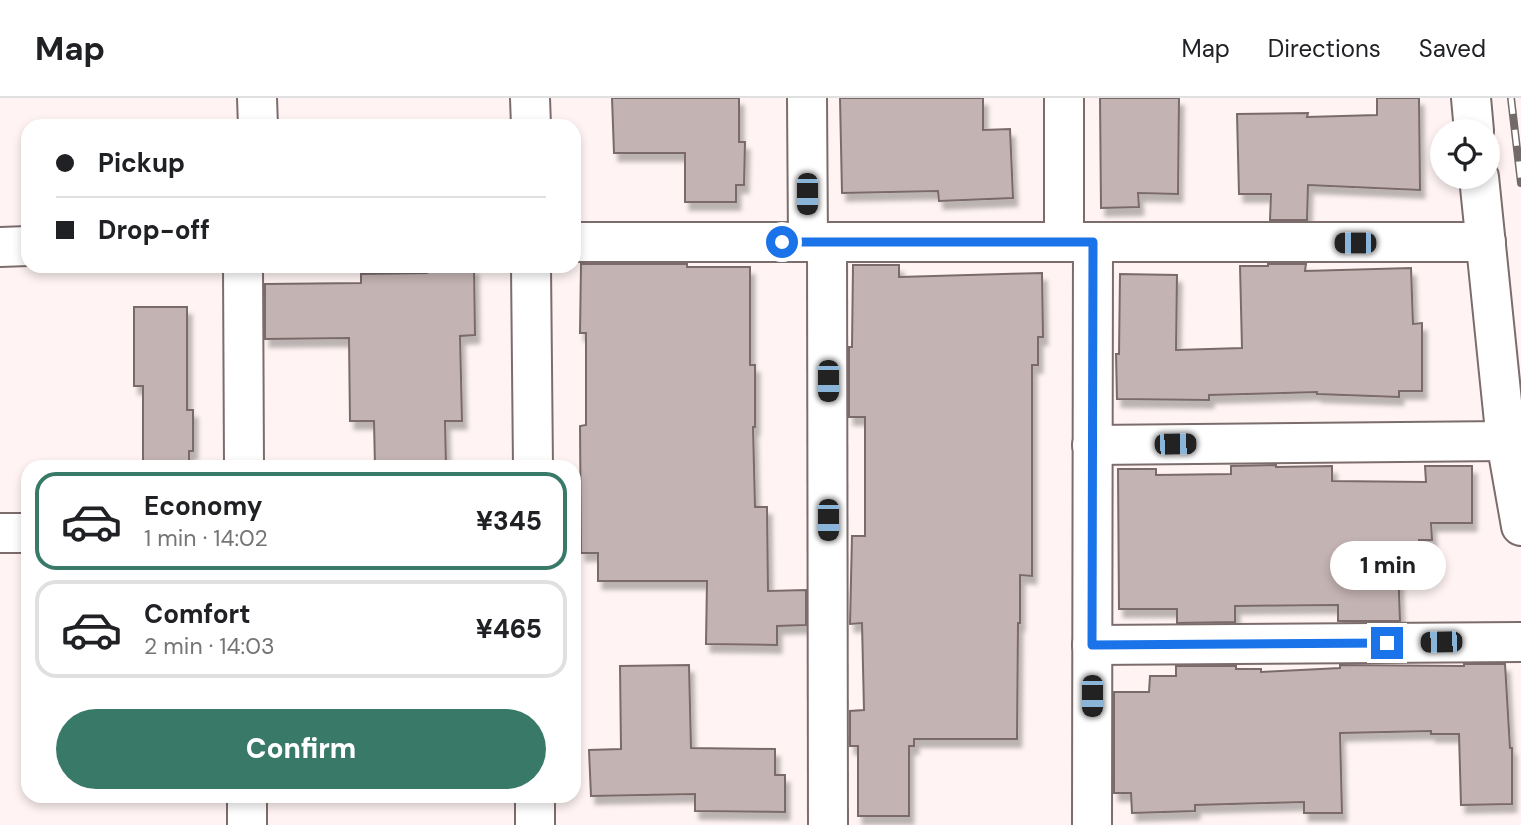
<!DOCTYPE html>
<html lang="en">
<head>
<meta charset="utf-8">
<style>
  body { margin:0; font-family:"DM Sans",sans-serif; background:#f2f2f2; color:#202124; height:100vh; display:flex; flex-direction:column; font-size:26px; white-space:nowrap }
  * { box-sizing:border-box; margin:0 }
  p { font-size:23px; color:#757577 }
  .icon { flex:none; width:38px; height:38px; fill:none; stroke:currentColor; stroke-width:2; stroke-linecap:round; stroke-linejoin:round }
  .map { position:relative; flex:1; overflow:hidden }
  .panel { position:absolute; left:21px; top:362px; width:560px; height:343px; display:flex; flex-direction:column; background:#fff; border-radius:21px; box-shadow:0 4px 10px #0003 }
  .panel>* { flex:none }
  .guide { position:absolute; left:21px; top:21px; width:560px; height:154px; border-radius:21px; box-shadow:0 4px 10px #0003; display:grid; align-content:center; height:154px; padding:0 35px; background:#fff }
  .buttons { position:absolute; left:1430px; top:21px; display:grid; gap:14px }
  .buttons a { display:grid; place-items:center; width:70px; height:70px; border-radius:50%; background:#fff; box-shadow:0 4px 10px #0003; font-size:35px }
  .end { position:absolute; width:32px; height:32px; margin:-16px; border:9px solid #1a73e8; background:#fff; box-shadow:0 0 0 4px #fff }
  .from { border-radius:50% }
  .bubble { position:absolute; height:49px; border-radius:24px; background:#fff; box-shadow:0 4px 10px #0003; font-size:23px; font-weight:800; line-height:49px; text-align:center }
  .car { position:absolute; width:21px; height:42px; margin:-21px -10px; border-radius:9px; box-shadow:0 0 5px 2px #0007; background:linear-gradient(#222 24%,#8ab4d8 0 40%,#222 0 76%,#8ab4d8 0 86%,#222 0) }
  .guide b { display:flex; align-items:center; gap:24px; height:66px; font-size:26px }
  .guide b+b { border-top:2px solid #e0e0e0 }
  .guide i { width:18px; height:18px; background:#202124 }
  ul { padding:12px 0 0; list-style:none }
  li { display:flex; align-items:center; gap:21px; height:98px; margin:0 14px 10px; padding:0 21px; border:4px solid #e0e0e0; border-radius:21px }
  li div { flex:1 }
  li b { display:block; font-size:26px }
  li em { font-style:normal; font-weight:800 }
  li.current { border-color:#397967 }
  li>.icon { width:63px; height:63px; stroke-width:1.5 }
  .action { display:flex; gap:14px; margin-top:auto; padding:14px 35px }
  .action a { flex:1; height:80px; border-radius:42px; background:#397967; color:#fff; font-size:28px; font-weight:800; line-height:80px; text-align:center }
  header { display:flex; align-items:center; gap:42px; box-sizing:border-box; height:98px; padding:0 35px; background:#fff; border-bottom:2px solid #e0e0e0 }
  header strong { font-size:33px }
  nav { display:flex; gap:38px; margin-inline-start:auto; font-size:24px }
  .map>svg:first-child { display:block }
  .building { fill:#c3b3b2; stroke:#7a6b6a; stroke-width:2; filter:url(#shadow) }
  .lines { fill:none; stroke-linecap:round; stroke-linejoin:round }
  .minor-casing { stroke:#7c6d6c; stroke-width:42 }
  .minor { stroke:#fff; stroke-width:38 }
  .rail-casing { stroke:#716a69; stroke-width:8 }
  .rail { stroke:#fff; stroke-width:5; stroke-dasharray:16; stroke-linecap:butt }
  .route { stroke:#1a73e8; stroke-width:9 }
</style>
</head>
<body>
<header>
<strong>Map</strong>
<nav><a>Map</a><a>Directions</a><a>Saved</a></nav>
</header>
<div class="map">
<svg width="1521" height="727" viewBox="0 0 1521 727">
  <defs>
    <filter id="shadow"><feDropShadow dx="4.5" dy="8" stdDeviation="2" flood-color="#0004"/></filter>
  </defs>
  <rect width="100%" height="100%" fill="#fff4f3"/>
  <g class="building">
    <path d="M612,0H739V44H745L744,87H736V104H685V55H614Z"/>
    <path d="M840,0H983V32L1010,31L1013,100L939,103L938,93L842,95Z"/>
    <path d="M1100,0H1179L1178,96L1138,95L1139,109L1101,110Z"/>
    <path d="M1377,0H1419L1420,92L1308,87L1307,122H1270L1271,96H1239L1237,16L1308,15L1307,19L1377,17Z"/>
    <path d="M581,166H687V169H750V267H755V329H753L755,409H767L768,493L806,492V527L777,528V547L706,546L707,483H598V455H581L580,328L586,327V235H580Z"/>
    <path d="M1268,166H1306L1305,173L1411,170L1413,226L1422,225V293H1399V299L1317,296V294L1209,297V302L1117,301L1116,256H1119L1120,176L1177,177L1176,252L1242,250L1240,168H1268Z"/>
    <path d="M853,167H899V179L1042,175L1043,239H1038V267H1032V478L1020,477V525H1018L1017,641H914V648H909V718H858V648H850V613L864,612L862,525L850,526L852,438H865V319H849V249H852Z"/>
    <path d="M427,168L474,169L475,237L460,238L462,323H445L446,369H375L374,323H350L349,240L265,241V186L361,185V176L427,175Z"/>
    <path d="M134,209H187V312H193V353H189V369H143V288H134Z"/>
    <path d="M1276,367V369L1332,368V383L1426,384L1425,368H1472V425H1431L1432,442H1419V466L1398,467L1400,523H1338V507L1235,508V524L1177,525V511H1119L1118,371H1156V377L1231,376V368Z"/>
    <path d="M1464,566H1505L1510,650H1512V706L1461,707L1459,636H1431V633L1340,635L1342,715H1304V704L1195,707V713L1132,715L1131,695H1114V594H1149L1150,578H1176V568H1236V571H1261V574L1340,570V567L1464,568Z"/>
    <path d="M689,567L691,650L775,651V677H785V714L695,713V696L591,698L589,652L621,651L620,568Z"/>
  </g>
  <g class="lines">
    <g class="minor-casing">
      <g id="minor">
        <path d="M257,0L258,28"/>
        <path d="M530,0L531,28"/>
        <path d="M807,0L808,144"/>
        <path d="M1064,0V143"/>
        <path d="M1471,0L1474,33"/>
        <path d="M1479,79L1506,343L1521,428"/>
        <path d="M574,144H1486"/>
        <path d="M827,145L828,727"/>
        <path d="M0,149L28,148"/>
        <path d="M243,168L244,369"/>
        <path d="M531,168L533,369"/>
        <path d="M1092,347L1506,343"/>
        <path d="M0,435H28"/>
        <path d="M1092,547L1521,544"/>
        <path d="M247,698V727"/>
        <path d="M535,698V727"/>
        <path d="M1092,727L1093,144"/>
      </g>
    </g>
    <use href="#minor" class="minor"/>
    <g class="rail-casing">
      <path id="rail" d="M1511,0L1521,85"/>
    </g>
    <use href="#rail" class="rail"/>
  </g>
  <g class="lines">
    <path class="route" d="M782,144H1093L1092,547L1387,545"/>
  </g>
</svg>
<div class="buttons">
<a><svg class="icon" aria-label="locate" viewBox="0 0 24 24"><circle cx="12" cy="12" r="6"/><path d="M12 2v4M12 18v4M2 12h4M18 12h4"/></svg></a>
</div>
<i class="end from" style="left:782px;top:144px"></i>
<i class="end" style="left:1387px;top:545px"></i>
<div class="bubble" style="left:1330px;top:443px;width:116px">1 min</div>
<i class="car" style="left:807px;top:96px;rotate:180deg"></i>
<i class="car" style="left:1355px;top:145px;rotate:270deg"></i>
<i class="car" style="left:828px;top:283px;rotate:180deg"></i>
<i class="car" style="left:1175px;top:346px;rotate:89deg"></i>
<i class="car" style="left:828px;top:422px;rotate:180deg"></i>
<i class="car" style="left:1441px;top:544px;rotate:269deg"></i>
<i class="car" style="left:1092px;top:598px;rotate:180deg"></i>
<div class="guide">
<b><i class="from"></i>Pickup</b>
<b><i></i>Drop-off</b>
</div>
<section class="panel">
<ul>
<li class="current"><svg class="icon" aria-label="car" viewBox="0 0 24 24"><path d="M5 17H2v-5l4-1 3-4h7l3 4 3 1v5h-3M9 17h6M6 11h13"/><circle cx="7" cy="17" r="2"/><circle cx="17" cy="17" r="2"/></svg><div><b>Economy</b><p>1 min · 14:02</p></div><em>¥345</em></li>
<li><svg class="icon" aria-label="car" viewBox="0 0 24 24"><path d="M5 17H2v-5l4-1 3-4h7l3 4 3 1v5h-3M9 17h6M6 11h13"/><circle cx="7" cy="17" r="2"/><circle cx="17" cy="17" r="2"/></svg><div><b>Comfort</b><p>2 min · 14:03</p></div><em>¥465</em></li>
</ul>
<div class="action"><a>Confirm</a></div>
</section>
</div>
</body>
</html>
